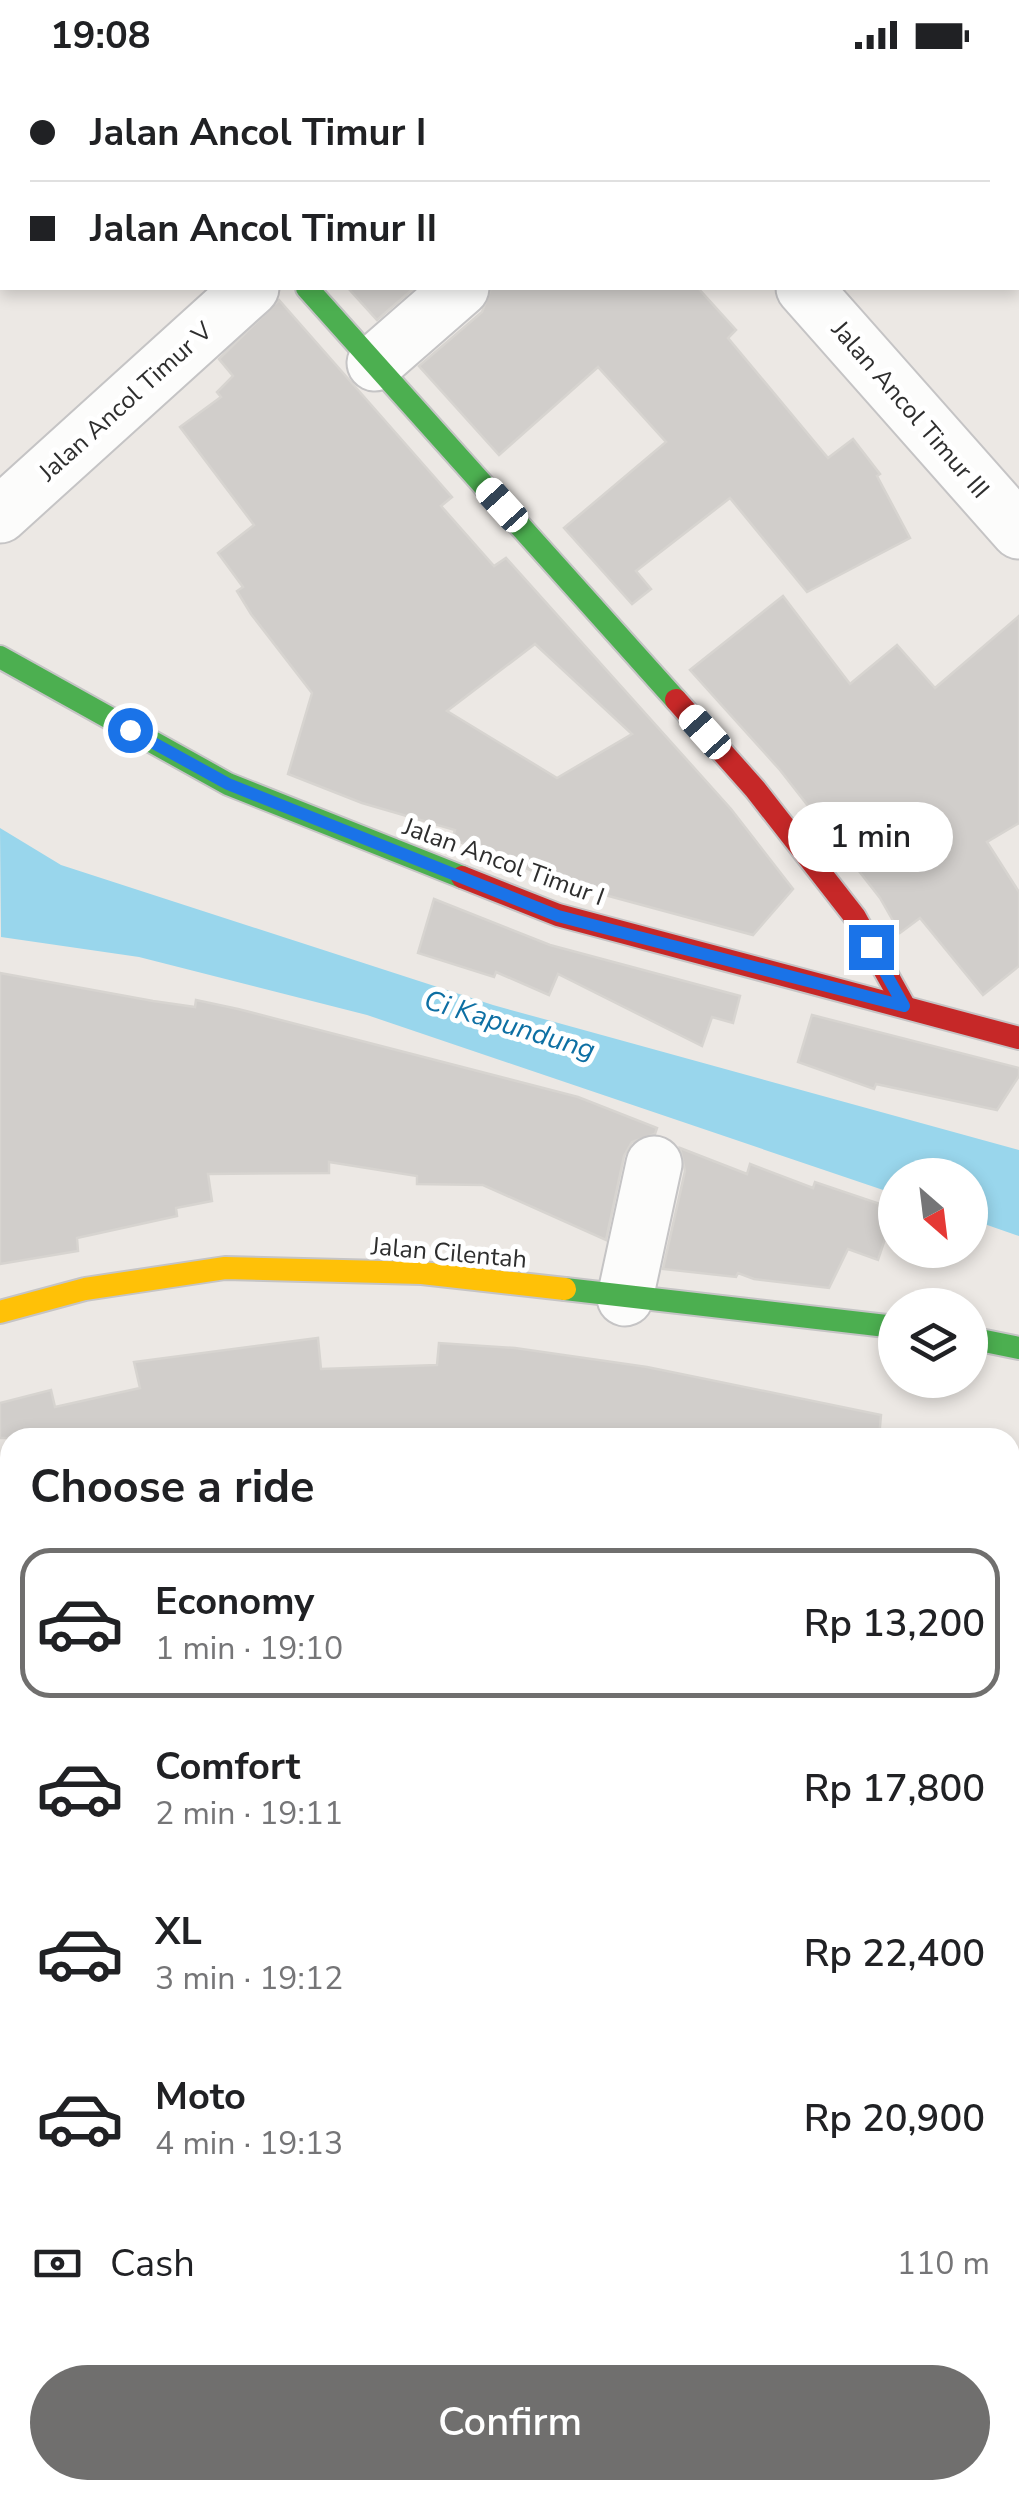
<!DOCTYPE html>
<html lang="en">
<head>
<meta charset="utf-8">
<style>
  body { margin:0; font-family:"Nunito Sans",sans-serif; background:#f2f2f2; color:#202124; height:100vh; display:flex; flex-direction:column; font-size:38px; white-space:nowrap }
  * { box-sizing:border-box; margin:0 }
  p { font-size:32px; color:#757577 }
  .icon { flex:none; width:55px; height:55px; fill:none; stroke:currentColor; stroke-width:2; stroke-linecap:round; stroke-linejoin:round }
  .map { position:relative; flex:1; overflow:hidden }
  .drawer { position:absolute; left:0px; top:1358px; width:1020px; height:1072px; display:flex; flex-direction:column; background:#fff; border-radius:30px 30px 0 0; box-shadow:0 5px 15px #0003 }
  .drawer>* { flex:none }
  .guide { position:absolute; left:0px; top:0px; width:1020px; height:220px; box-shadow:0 5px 15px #0003; display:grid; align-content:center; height:220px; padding:0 30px; background:#fff }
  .needle { width:65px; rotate:152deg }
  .fabs { position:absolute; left:878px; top:1088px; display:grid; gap:20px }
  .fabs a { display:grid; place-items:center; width:110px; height:110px; border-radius:50%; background:#fff; box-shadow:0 5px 15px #0003; font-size:50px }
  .end { position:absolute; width:45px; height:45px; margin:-22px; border:12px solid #1a73e8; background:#fff; box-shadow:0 0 0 5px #fff }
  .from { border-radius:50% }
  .bubble { position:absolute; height:70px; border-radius:35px; background:#fff; box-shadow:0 5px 15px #0003; font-size:32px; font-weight:600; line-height:70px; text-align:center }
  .car { position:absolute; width:30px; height:60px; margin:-30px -15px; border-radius:12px; box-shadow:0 0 8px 2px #0007; background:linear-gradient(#fff 24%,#345 0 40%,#fff 0 76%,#345 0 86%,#fff 0) }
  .guide b { display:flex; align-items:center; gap:35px; height:95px; font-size:38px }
  .guide b+b { border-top:2px solid #e0e0e0 }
  .guide i { width:25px; height:25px; background:#202124 }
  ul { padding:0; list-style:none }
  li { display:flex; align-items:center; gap:30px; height:150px; margin:0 20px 15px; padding:0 10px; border:5px solid transparent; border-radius:30px }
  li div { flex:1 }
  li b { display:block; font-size:38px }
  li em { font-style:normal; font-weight:600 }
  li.active { border-color:#706f6e }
  li>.icon { width:90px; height:90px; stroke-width:1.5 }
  h2 { padding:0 30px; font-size:45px; line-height:120px }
  .pay { display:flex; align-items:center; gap:25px; height:110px; padding:0 30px; font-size:38px }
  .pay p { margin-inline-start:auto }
  .action { display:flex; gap:20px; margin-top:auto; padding:20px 30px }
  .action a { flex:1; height:115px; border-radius:60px; background:#706f6e; color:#fff; font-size:40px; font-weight:600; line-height:115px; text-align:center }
  .status { display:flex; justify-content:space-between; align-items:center; height:70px; padding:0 50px; background:#fff; direction:ltr }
  .status svg { height:28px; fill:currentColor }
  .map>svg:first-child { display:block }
  .water { fill:#99d6ec }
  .building { fill:#d1cecb; stroke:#d7d4d0; stroke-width:2.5; fill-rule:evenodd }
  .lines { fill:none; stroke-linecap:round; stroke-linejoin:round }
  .street-casing { stroke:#c5c4c5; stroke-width:59 }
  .fast-casing { stroke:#c5c4c5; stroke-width:26 }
  .slow-casing { stroke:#c5c4c5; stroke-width:26 }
  .jam-casing { stroke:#c5c4c5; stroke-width:26 }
  .street { stroke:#fcfcfb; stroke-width:55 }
  .fast { stroke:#4caf50; stroke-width:22 }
  .slow { stroke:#ffc107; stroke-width:22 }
  .jam { stroke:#c62828; stroke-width:22 }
  .route { stroke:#1a73e8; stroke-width:12 }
  .labels { text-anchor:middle; stroke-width:10; stroke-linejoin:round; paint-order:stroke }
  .street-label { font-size:25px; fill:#2e2e2e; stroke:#fff }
  .water-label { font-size:28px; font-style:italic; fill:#0d6fa3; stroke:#fff }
</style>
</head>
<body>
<div class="status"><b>19:08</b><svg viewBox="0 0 49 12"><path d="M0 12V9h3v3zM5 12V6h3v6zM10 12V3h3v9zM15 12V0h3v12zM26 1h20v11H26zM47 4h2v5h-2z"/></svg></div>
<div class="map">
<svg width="1019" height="2428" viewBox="0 0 1019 2428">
  <rect width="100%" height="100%" fill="#ece8e4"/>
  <path class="water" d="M0,758L61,795L493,935L1019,1080V1166L970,1149V1105H895V1124L367,945L139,887L1,867Z"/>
  <g class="building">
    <path d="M348,218H414L377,250Z"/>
    <path d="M491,218H698L736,260L728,268L828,388L853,369L880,404L877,406L910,468L807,522L730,428L636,501L651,519L632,534L564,458L666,372L598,297L499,385L419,296L482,242Z"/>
    <path d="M279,230L452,427L441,436L494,496L506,488L731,739L793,819L753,865L568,815L452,769L455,760L362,733L288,704L312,623L251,544L237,521L243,517L218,483L254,455L180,357L221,327L217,322L233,306L219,289ZM535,574L632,664L557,708L447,641Z"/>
    <path d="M783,526L850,614L897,575L935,618L1019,546V753L987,772L1019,822V896L983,925L920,848L900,863L880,828L780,700L690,600Z"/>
    <path d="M434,829L550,875L740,926L733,953L712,947L702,976L558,904L549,925L496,902L494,907L418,883Z"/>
    <path d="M0,903L153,931L195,937L196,930L238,939L578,1027L657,1058L655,1064L632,1072L624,1086L606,1170L483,1115L417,1114V1106L329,1092V1103L208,1104L212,1131L176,1138L177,1146L77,1168L78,1181L0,1194Z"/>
    <path d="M812,945L1019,998V1006L997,1040L876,1014L874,1019L798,992Z"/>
    <path d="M680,1078L747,1104L750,1094L813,1118L815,1112L895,1139L878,1190L848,1179L829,1218L754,1209L738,1203L736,1207L663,1199L685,1101Z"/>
    <path d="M318,1268L321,1299L437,1295L439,1273L515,1278L647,1297L881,1345L879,1368H0V1333L51,1320L55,1337L140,1318L134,1292Z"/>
  </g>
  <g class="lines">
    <g class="street-casing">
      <g id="street">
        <path d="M120,0L122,2"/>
        <path d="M612,0L614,2"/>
        <path d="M44,2L47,0"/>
        <path d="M0,40L2,38"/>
        <path d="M804,218L1019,461"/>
        <path d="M375,293L461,218"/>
        <path d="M0,445L251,218"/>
        <path d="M625,1228L654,1094"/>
        <path d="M1010,1622L1019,1623"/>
        <path d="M0,1626L10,1625"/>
        <path d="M1010,1769L1019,1765"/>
        <path d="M0,2042L10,2046"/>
      </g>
    </g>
    <g class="fast-casing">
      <g id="fast">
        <path d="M307,218L676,630"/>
        <path d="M0,587L228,714L462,807"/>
        <path d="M565,1219L895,1257"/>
        <path d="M970,1268L1019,1278"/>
        <path d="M807,2428L821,2420"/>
      </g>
    </g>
    <g class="slow-casing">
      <g id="slow">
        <path d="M0,1242L85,1219L225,1198L422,1203L565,1219"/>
        <path d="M1010,2310L1019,2305"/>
      </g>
    </g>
    <g class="jam-casing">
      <g id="jam">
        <path d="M676,630L755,719L855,847L905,937"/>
        <path d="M462,807L558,845L1019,968"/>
      </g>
    </g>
    <use href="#street" class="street"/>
    <use href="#fast" class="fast"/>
    <use href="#slow" class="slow"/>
    <use href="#jam" class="jam"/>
  </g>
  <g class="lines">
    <path class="route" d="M130,660L228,714L558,846L904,936L871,877"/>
  </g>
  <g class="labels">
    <g class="street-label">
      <text transform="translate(125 331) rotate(-42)" y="9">Jalan Ancol Timur V</text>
      <text transform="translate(911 339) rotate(49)" y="9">Jalan Ancol Timur III</text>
      <text transform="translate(504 791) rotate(20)" y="9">Jalan Ancol Timur I</text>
      <text transform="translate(449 1182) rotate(5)" y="9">Jalan Cilentah</text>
    </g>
    <g class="water-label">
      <text transform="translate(510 954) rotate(17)" y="10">Ci Kapundung</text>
    </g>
  </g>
</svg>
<div class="fabs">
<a><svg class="needle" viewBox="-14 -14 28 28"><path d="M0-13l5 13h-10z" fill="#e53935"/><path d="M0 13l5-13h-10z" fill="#757577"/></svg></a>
<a><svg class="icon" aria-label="layers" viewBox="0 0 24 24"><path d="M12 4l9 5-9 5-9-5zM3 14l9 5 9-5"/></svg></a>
</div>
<i class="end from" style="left:130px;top:660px"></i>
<i class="end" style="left:871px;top:877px"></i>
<div class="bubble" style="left:788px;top:732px;width:165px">1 min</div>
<i class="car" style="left:502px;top:435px;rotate:318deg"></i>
<i class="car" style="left:705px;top:662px;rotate:318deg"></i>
<div class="guide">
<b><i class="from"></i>Jalan Ancol Timur I</b>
<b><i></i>Jalan Ancol Timur II</b>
</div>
<section class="drawer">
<h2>Choose a ride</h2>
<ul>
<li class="active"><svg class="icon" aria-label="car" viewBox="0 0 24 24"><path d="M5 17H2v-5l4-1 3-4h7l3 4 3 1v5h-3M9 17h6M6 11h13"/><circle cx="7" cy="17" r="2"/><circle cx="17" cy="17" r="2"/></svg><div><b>Economy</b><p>1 min · 19:10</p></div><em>Rp 13,200</em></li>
<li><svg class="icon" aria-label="car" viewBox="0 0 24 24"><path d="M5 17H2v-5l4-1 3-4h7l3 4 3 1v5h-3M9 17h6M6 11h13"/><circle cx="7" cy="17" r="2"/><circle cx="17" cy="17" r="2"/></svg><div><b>Comfort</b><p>2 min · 19:11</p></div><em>Rp 17,800</em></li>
<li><svg class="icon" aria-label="car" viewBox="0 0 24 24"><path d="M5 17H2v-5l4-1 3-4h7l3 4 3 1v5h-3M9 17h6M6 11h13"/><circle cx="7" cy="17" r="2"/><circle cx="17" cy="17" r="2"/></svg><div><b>XL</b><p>3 min · 19:12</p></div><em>Rp 22,400</em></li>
<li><svg class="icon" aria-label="car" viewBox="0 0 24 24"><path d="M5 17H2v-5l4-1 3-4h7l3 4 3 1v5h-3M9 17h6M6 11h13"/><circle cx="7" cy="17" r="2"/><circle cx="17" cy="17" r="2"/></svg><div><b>Moto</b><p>4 min · 19:13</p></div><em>Rp 20,900</em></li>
</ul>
<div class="pay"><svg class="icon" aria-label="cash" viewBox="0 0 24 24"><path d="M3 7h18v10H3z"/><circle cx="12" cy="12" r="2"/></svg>Cash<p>110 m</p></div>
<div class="action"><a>Confirm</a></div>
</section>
</div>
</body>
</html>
